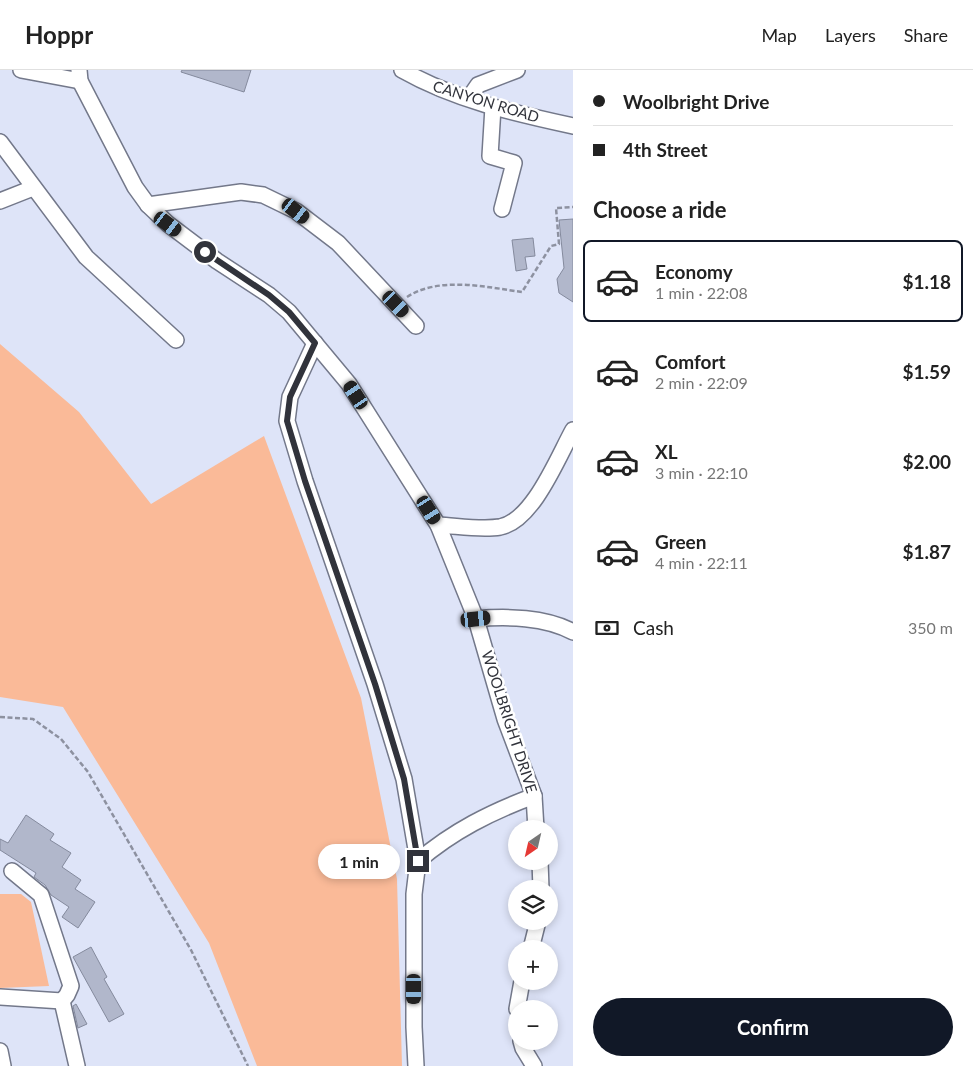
<!DOCTYPE html>
<html lang="en">
<head>
<meta charset="utf-8">
<style>
  body { margin:0; font-family:Lato,sans-serif; background:#f6f6f6; color:#222; height:100vh; display:flex; flex-direction:column; font-size:19px; white-space:nowrap }
  * { box-sizing:border-box; margin:0 }
  p { font-size:16px; color:#767676 }
  .icon { flex:none; width:28px; height:28px; fill:none; stroke:currentColor; stroke-width:2; stroke-linecap:round; stroke-linejoin:round }
  .map { position:relative; flex:1; overflow:hidden }
  .sheet { display:flex; flex-direction:column; background:#fff; width:400px }
  .sheet>* { flex:none }
  .hud { display:grid; align-content:center; height:110px; padding:0 20px; background:#fff }
  .needle { width:32px; rotate:214deg }
  .fabs { position:absolute; left:508px; top:750px; display:grid; gap:10px }
  .fabs a { display:grid; place-items:center; width:50px; height:50px; border-radius:50%; background:#fff; box-shadow:0 2px 8px #0003; font-size:25px }
  .end { position:absolute; width:22px; height:22px; margin:-11px; border:6px solid #31333b; background:#fff; box-shadow:0 0 0 2px #fff }
  .from { border-radius:50% }
  .bubble { position:absolute; height:35px; border-radius:18px; background:#fff; box-shadow:0 2px 8px #0003; font-size:16px; font-weight:700; line-height:35px; text-align:center }
  .car { position:absolute; width:15px; height:30px; margin:-15px -8px; border-radius:6px; box-shadow:0 0 4px 1px #0007; background:linear-gradient(#222 24%,#8ab4d8 0 40%,#222 0 76%,#8ab4d8 0 86%,#222 0) }
  .hud b { display:flex; align-items:center; gap:18px; height:48px; font-size:19px }
  .hud b+b { border-top:1px solid #e0e0e0 }
  .hud i { width:12px; height:12px; background:#222 }
  ul { padding:0; list-style:none }
  li { display:flex; align-items:center; gap:15px; height:82px; margin:0 10px 8px; padding:0 10px; border:2px solid transparent; border-radius:8px }
  li div { flex:1 }
  li b { display:block; font-size:19px }
  li em { font-style:normal; font-weight:700 }
  li.selected { border-color:#111827 }
  li>.icon { width:45px; height:45px; stroke-width:1.5 }
  h2 { padding:0 20px; font-size:22px; line-height:60px }
  .pay { display:flex; align-items:center; gap:12px; height:55px; padding:0 20px; font-size:19px }
  .pay p { margin-inline-start:auto }
  .button { display:flex; gap:10px; margin-top:auto; padding:10px 20px }
  .button a { flex:1; height:58px; border-radius:30px; background:#111827; color:#fff; font-size:20px; font-weight:700; line-height:58px; text-align:center }
  header { display:flex; align-items:center; gap:30px; box-sizing:border-box; height:70px; padding:0 25px; background:#fff; border-bottom:1px solid #e0e0e0 }
  header strong { font-size:24px }
  nav { display:flex; gap:28px; margin-inline-start:auto; font-size:18px }
  main { display:flex; flex:1; min-height:0 }
  .map>svg:first-child { display:block }
  .green { fill:#faba98 }
  .building { fill:#b1b7cb; stroke:#848a9d }
  .lines { fill:none; stroke-linecap:round; stroke-linejoin:round }
  .minor-casing { stroke:#73788a; stroke-width:18 }
  .path { stroke:#8d91a0; stroke-width:2.5; stroke-dasharray:5 2.5; stroke-linecap:butt }
  .minor { stroke:#fff; stroke-width:15 }
  .route { stroke:#31333b; stroke-width:6 }
  .labels { text-anchor:middle; stroke-width:5; stroke-linejoin:round; paint-order:stroke }
  .street-label { font-size:15px; fill:#31333b; stroke:#fff }
</style>
</head>
<body>
<header>
<strong>Hoppr</strong>
<nav><a>Map</a><a>Layers</a><a>Share</a></nav>
</header>
<main>
<div class="map">
<svg width="573" height="996" viewBox="0 0 573 996">
  <rect width="100%" height="100%" fill="#dee4f8"/>
  <g class="green">
    <path d="M0,274L79,342L151,434L264,366L361,628L397,809L402,996H257L209,873L63,637L0,627Z"/>
    <path d="M0,824H21L31,832L49,916L0,918Z"/>
  </g>
  <g class="building">
    <path d="M182,0H251L244,22L181,2Z"/>
    <path d="M573,149V232L559,223L557,209L564,198L559,150Z"/>
    <path d="M533,168L535,186L525,187L527,199L516,201L512,170Z"/>
    <path d="M26,745L54,764L50,770L71,783L62,797L81,810L75,819L95,832L78,858L62,847L69,837L51,825L45,815L34,807L36,803L0,780V769L8,773Z"/>
    <path d="M91,877L107,907L104,909L124,944L109,952L73,887Z"/>
    <path d="M76,934L87,954L78,958L73,936Z"/>
  </g>
  <g class="lines">
    <g class="minor-casing">
      <g id="minor">
        <path d="M21,0L80,11"/>
        <path d="M79,0L80,11L135,117L148,135L168,154L217,191L269,225L289,242L349,314L438,455L476,549L505,649L534,726L536,759"/>
        <path d="M402,0C455,30 513,43 573,56"/>
        <path d="M469,28L478,15L517,0"/>
        <path d="M493,37L490,86L514,93L502,139"/>
        <path d="M0,72L86,187L176,270"/>
        <path d="M0,131L33,118"/>
        <path d="M148,135L241,122L263,125L296,141L338,173L416,256"/>
        <path d="M315,273L290,327L287,351L305,411L375,614L404,709L418,791L414,824V957L416,996"/>
        <path d="M438,455C458,456 481,460 500,457C533,451 558,387 573,360"/>
        <path d="M476,549C506,546 546,547 573,562"/>
        <path d="M418,791C453,761 491,742 534,726"/>
        <path d="M540,791L541,819"/>
        <path d="M12,801L41,825L71,916L67,925L62,931"/>
        <path d="M531,879L538,851"/>
        <path d="M0,927L62,931"/>
        <path d="M62,931L77,996"/>
        <path d="M517,939L522,911"/>
        <path d="M521,971L523,978L534,996"/>
        <path d="M0,981L3,996"/>
      </g>
    </g>
    <g class="path">
      <path d="M407,227C439,206 486,217 522,222L551,176L559,174L556,138L573,137"/>
      <path d="M0,647L33,649L61,669L88,702L191,880L248,996"/>
    </g>
    <use href="#minor" class="minor"/>
  </g>
  <g class="lines">
    <path class="route" d="M205,182L269,225L289,242L315,273L290,327L287,351L305,411L375,614L404,709L418,791"/>
  </g>
  <g class="labels">
    <g class="street-label">
      <text transform="translate(486 32) rotate(17)" y="5">CANYON ROAD</text>
      <text transform="translate(509 652) rotate(72)" y="5">WOOLBRIGHT DRIVE</text>
    </g>
  </g>
</svg>
<div class="fabs">
<a><svg class="needle" viewBox="-14 -14 28 28"><path d="M0-13l5 13h-10z" fill="#e53935"/><path d="M0 13l5-13h-10z" fill="#767676"/></svg></a>
<a><svg class="icon" aria-label="layers" viewBox="0 0 24 24"><path d="M12 4l9 5-9 5-9-5zM3 14l9 5 9-5"/></svg></a>
<a>+</a>
<a>−</a>
</div>
<i class="end from" style="left:205px;top:182px"></i>
<i class="end" style="left:418px;top:791px"></i>
<div class="bubble" style="left:318px;top:774px;width:82px">1 min</div>
<i class="car" style="left:296px;top:141px;rotate:128deg"></i>
<i class="car" style="left:168px;top:154px;rotate:127deg"></i>
<i class="car" style="left:396px;top:234px;rotate:136deg"></i>
<i class="car" style="left:356px;top:325px;rotate:327deg"></i>
<i class="car" style="left:429px;top:440px;rotate:148deg"></i>
<i class="car" style="left:476px;top:549px;rotate:84deg"></i>
<i class="car" style="left:414px;top:919px;rotate:180deg"></i>
</div>
<section class="sheet">
<div class="hud">
<b><i class="from"></i>Woolbright Drive</b>
<b><i></i>4th Street</b>
</div>
<h2>Choose a ride</h2>
<ul>
<li class="selected"><svg class="icon" aria-label="car" viewBox="0 0 24 24"><path d="M5 17H2v-5l4-1 3-4h7l3 4 3 1v5h-3M9 17h6M6 11h13"/><circle cx="7" cy="17" r="2"/><circle cx="17" cy="17" r="2"/></svg><div><b>Economy</b><p>1 min · 22:08</p></div><em>$1.18</em></li>
<li><svg class="icon" aria-label="car" viewBox="0 0 24 24"><path d="M5 17H2v-5l4-1 3-4h7l3 4 3 1v5h-3M9 17h6M6 11h13"/><circle cx="7" cy="17" r="2"/><circle cx="17" cy="17" r="2"/></svg><div><b>Comfort</b><p>2 min · 22:09</p></div><em>$1.59</em></li>
<li><svg class="icon" aria-label="car" viewBox="0 0 24 24"><path d="M5 17H2v-5l4-1 3-4h7l3 4 3 1v5h-3M9 17h6M6 11h13"/><circle cx="7" cy="17" r="2"/><circle cx="17" cy="17" r="2"/></svg><div><b>XL</b><p>3 min · 22:10</p></div><em>$2.00</em></li>
<li><svg class="icon" aria-label="car" viewBox="0 0 24 24"><path d="M5 17H2v-5l4-1 3-4h7l3 4 3 1v5h-3M9 17h6M6 11h13"/><circle cx="7" cy="17" r="2"/><circle cx="17" cy="17" r="2"/></svg><div><b>Green</b><p>4 min · 22:11</p></div><em>$1.87</em></li>
</ul>
<div class="pay"><svg class="icon" aria-label="cash" viewBox="0 0 24 24"><path d="M3 7h18v10H3z"/><circle cx="12" cy="12" r="2"/></svg>Cash<p>350 m</p></div>
<div class="button"><a>Confirm</a></div>
</section>
</main>
</body>
</html>
